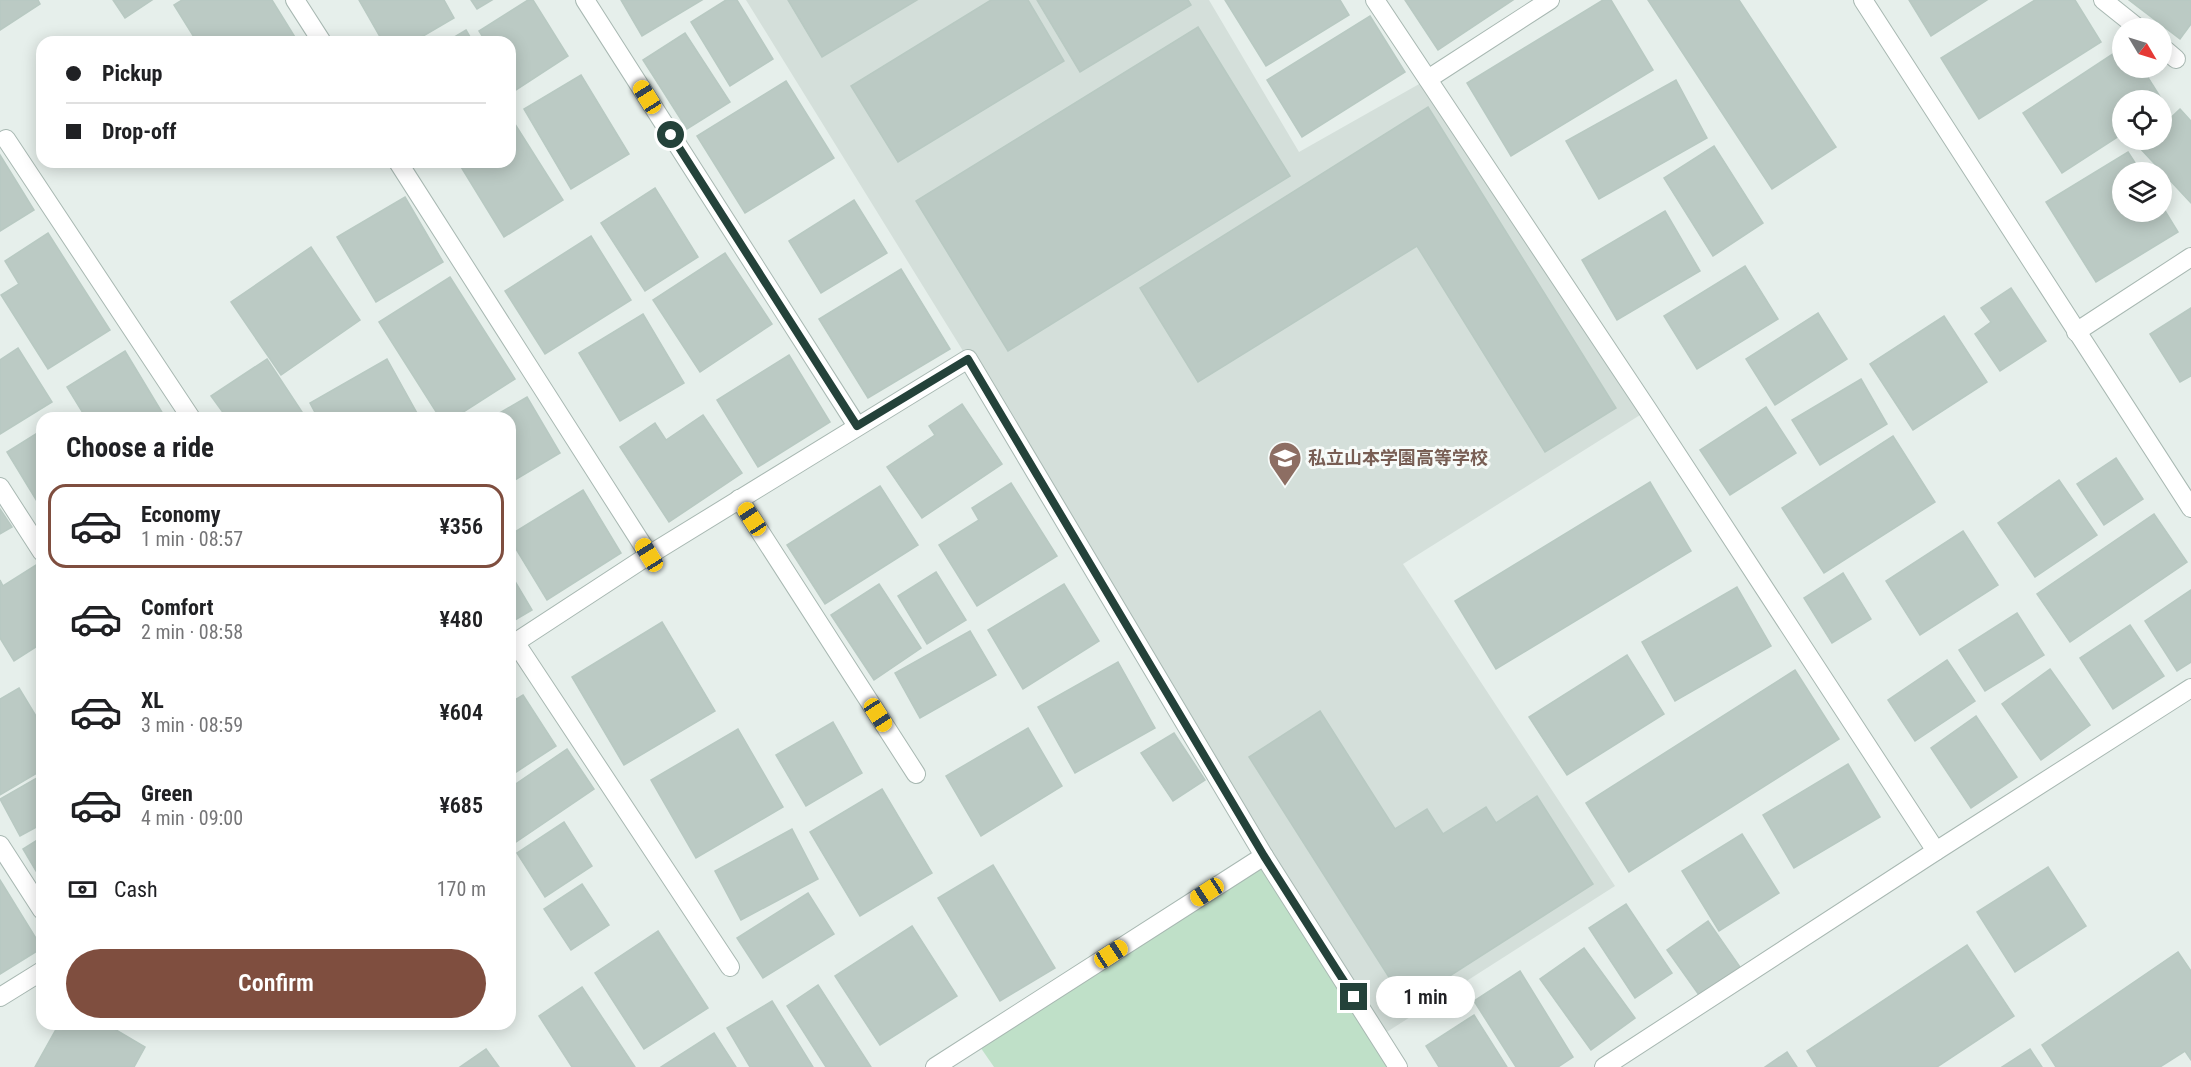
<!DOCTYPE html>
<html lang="en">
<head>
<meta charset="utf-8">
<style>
  body { margin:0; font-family:"Roboto Condensed","Noto Sans JP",sans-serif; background:#f6f6f6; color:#202124; height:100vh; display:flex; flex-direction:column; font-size:22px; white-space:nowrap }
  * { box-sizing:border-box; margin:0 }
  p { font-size:20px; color:#757577 }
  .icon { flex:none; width:33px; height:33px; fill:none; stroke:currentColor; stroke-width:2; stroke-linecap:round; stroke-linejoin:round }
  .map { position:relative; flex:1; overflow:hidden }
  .details { position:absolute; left:36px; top:412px; width:480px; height:618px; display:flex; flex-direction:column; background:#fff; border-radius:18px; box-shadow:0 3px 15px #0003 }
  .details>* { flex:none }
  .top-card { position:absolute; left:36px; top:36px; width:480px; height:132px; border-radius:18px; box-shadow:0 3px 15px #0003; display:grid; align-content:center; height:132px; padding:0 30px; background:#fff }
  .needle { width:39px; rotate:128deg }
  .tools { position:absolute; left:2112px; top:18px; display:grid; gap:12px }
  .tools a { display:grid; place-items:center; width:60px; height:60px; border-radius:50%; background:#fff; box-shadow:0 3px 15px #0003; font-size:30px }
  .end { position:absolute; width:27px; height:27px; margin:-14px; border:8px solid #24423a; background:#fff; box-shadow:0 0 0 3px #fff }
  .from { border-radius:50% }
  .bubble { position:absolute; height:42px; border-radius:21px; background:#fff; box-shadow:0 3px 15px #0003; font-size:20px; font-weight:600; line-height:42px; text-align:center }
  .car { position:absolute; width:18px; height:36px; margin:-18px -9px; border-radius:8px; box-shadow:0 0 4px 2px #0007; background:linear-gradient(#f5c518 24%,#345 0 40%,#f5c518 0 76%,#345 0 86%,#f5c518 0) }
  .top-card b { display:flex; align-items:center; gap:21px; height:57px; font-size:22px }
  .top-card b+b { border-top:2px solid #e0e0e0 }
  .top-card i { width:15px; height:15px; background:#202124 }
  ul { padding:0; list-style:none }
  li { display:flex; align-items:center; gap:18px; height:84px; margin:0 12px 9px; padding:0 18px; border:3px solid transparent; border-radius:18px }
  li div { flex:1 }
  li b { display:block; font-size:22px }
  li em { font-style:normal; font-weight:600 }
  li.on { border-color:#7f4e3f }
  li>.icon { width:54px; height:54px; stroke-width:1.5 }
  h2 { padding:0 30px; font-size:27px; line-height:72px }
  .pay { display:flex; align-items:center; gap:15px; height:66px; padding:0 30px; font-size:22px }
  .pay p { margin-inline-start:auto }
  .action { display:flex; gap:12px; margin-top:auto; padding:12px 30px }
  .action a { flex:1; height:69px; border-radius:36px; background:#7f4e3f; color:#fff; font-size:24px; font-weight:600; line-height:69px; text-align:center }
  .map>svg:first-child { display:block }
  .built { fill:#d4dfda }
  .green { fill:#bfe0c8 }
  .building { fill:#bbcac4; stroke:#b8c9c2; stroke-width:1.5 }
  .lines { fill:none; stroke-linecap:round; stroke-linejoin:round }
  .service-casing { stroke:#a8b8b2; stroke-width:20 }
  .minor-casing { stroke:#a8b8b2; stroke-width:20 }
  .tertiary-casing { stroke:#a8b8b2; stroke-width:20 }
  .service { stroke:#fff; stroke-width:18 }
  .minor { stroke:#fff; stroke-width:18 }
  .tertiary { stroke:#fff; stroke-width:18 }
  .route { stroke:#24423a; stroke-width:8 }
  .labels { text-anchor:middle; stroke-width:6; stroke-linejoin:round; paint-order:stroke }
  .education-label { font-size:18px; font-weight:bold; fill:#785e54; stroke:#f7fbf9; text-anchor:start }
</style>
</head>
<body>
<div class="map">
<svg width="2191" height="1067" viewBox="0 0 2191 1067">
  <rect width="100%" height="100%" fill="#e6efeb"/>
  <path class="built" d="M746,0H1209L1299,152L1428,79L1648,410L1403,564L1615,886L1379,1037L968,359Z"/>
  <path class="green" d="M1264,856L1398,1067H994L976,1041Z"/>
  <g class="building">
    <path d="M0,0H38L40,4L0,30Z"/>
    <path d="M113,0H152L125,18Z"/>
    <path d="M182,0H272L298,42H197L174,5Z"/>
    <path d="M359,0H444L454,18L413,42H383Z"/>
    <path d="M471,0H492L477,9Z"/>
    <path d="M528,0H533L568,56L516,90L510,80V42H486L479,31Z"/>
    <path d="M621,0H702L642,36Z"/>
    <path d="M726,0H737L773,59L730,86L691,22Z"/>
    <path d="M788,0H917L822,57Z"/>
    <path d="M991,0H1028L1064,61L898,162L851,86Z"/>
    <path d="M1037,0H1188L1191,5L1080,72Z"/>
    <path d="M1225,0H1340L1349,15L1266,66Z"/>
    <path d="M1405,0H1513L1438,50Z"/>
    <path d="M1603,0H1611L1653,70L1511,156L1467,83Z"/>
    <path d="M1648,0H1739L1836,147L1772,189Z"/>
    <path d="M1909,0H1987L1931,36Z"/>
    <path d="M2035,0H2075L2101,42L1979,119L1941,58Z"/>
    <path d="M2129,0H2191V24L2180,39Z"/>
    <path d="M1370,16L1405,72L1302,137L1267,80Z"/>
    <path d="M1198,27L1290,176L1008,351L916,201Z"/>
    <path d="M466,30L473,42H446Z"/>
    <path d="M685,33L730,102L687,129L643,60Z"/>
    <path d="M2122,48V68H2142L2166,106L2162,109V100H2122V134L2062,173L2023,113Z"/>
    <path d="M581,75L629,154L571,189L524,109Z"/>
    <path d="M1676,80L1707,138L1599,199L1566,141Z"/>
    <path d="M786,81L834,158L745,213L697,136Z"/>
    <path d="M1428,107L1616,408L1545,452L1417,246L1198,382L1140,288Z"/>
    <path d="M2180,109L2191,121V203L2139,147L2147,140H2162V126Z"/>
    <path d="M513,121L563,200L504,237L458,162H510V123Z"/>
    <path d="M1714,146L1763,223L1713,256L1664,178Z"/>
    <path d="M2128,152L2141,172H2122V212H2162V206L2178,232L2096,282L2046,202Z"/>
    <path d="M0,155L34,210L0,231Z"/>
    <path d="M655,188L698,257L645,291L601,223Z"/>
    <path d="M405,197L443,262L376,302L337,237Z"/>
    <path d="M854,200L887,253L821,293L789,241Z"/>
    <path d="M1665,211L1700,271L1617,320L1582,260Z"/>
    <path d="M48,233L110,330L48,369L1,295L19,284L5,261Z"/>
    <path d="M591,236L631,300L545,354L505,291Z"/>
    <path d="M311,247L360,320L281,375L231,302Z"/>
    <path d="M725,253L772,324L700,372L653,300Z"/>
    <path d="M1745,266L1778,319L1697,369L1664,316Z"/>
    <path d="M901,269L950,349L868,398L819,319Z"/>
    <path d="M450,277L515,379L454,418H440L379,322Z"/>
    <path d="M2011,288L2046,341L2000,371L1975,334L1991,322L1981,308Z"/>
    <path d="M2191,308V376L2180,382L2150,334Z"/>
    <path d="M1818,313L1847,359L1775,405L1746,359Z"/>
    <path d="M643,314L684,383L620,421L579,353Z"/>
    <path d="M1944,316L1987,382L1913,430L1870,364Z"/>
    <path d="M18,348L52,402L0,434V360Z"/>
    <path d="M125,351L163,414L155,418H86L67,387Z"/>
    <path d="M789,355L830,422L758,467L717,400Z"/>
    <path d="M267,359L306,418H227L211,396Z"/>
    <path d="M387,359L418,415L412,418H318L310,403Z"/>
    <path d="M1861,379L1887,424L1820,465L1792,420Z"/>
    <path d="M527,397L560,453L510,483V418H491Z"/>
    <path d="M962,404L1002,464L922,518L887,467L935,435L929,426Z"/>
    <path d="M1766,407L1796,453L1730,495L1700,450Z"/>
    <path d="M703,415L742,473L669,522L620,447L655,423L666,440Z"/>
    <path d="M42,430V500L38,503L7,452Z"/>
    <path d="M1893,436L1935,502L1824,573L1782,508Z"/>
    <path d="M2116,458L2143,499L2104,525L2077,484Z"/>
    <path d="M2059,480L2097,535L2035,577L1998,523Z"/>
    <path d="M1650,482L1691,551L1496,669L1455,601Z"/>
    <path d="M1011,483L1057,556L977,606L939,545L979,520L972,508Z"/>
    <path d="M880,486L918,545L825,604L787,545Z"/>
    <path d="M583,490L621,553L547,600L510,539V535Z"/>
    <path d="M0,509L12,527L0,534Z"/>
    <path d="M2154,514L2187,562L2070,642L2037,594Z"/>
    <path d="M1963,531L1998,585L1920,635L1886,581Z"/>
    <path d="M36,565L42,575V643L14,661L0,638V580L3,586Z"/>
    <path d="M936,572L966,620L927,644L898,596Z"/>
    <path d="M510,573L532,610L510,623Z"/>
    <path d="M1843,573L1871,619L1832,643L1804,598Z"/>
    <path d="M879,584L921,648L874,680L831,615Z"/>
    <path d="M1064,584L1099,641L1023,689L988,630Z"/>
    <path d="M1737,587L1771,646L1675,701L1642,642Z"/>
    <path d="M2191,590V662L2177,671L2145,621Z"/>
    <path d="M2017,613L2044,655L1985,691L1959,650Z"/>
    <path d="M662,622L715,711L624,765L572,677Z"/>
    <path d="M2130,625L2164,676L2113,709L2080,658Z"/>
    <path d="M970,631L996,675L920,718L895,673Z"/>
    <path d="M1627,655L1664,714L1567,775L1529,717Z"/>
    <path d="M1947,660L1975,701L1915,741L1888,700Z"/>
    <path d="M1118,662L1155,728L1075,773L1038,707Z"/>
    <path d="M2050,669L2090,725L2041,760L2002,704Z"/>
    <path d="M1795,670L1839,739L1629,872L1586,803Z"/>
    <path d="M19,688L42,726V770L0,795V699Z"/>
    <path d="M523,695L556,746L510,776V703Z"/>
    <path d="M1320,711L1395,829L1427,809L1443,834L1486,807L1496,823L1537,796L1593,884L1406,1004L1249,757Z"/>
    <path d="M1976,716L2017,777L1971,808L1931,748Z"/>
    <path d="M833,722L862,773L806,806L776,755Z"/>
    <path d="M1028,728L1062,786L981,836L946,776Z"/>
    <path d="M738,729L783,807L696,858L651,780Z"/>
    <path d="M1174,733L1205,780L1173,801L1141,753Z"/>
    <path d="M567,749L594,789L516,842L510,834V788Z"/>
    <path d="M1848,764L1880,817L1794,868L1763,815Z"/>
    <path d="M42,775V824L20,836L0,799Z"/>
    <path d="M882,789L932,873L860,916L810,832Z"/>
    <path d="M564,822L592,866L545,897L517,853Z"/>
    <path d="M792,829L818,879L741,920L715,871Z"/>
    <path d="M1742,834L1779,893L1719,931L1682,871Z"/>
    <path d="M42,837V881L23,849Z"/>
    <path d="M993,865L1055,968L1000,1001L938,898Z"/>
    <path d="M2048,867L2086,926L2015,972L1977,912Z"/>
    <path d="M0,880L42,948L0,974Z"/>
    <path d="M582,884L609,925L571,950L544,909Z"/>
    <path d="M808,893L834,934L763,978L737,938Z"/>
    <path d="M1626,904L1672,973L1635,998L1589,928Z"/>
    <path d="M1708,921L1740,967L1699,995L1667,950Z"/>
    <path d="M912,926L957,996L880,1045L835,976Z"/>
    <path d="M658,931L708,1008L644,1049L595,973Z"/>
    <path d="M1967,945L2014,1016L1937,1067H1817L1807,1051Z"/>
    <path d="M1584,948L1635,1018L1591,1050L1540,979Z"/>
    <path d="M2178,952L2191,971V1060L2185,1051L2160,1067H2056L2042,1045Z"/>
    <path d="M1520,971L1573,1057L1558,1067H1516L1474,1001Z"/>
    <path d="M818,985L871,1067H826L787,1006Z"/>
    <path d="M582,987L635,1067H572L539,1016Z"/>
    <path d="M772,1001L813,1067H750L727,1028Z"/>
    <path d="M1474,1015L1507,1067H1439L1426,1046Z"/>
    <path d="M59,1024H106L145,1047L134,1067H35Z"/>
    <path d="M714,1033L736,1067H661Z"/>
    <path d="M486,1049L499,1067H460Z"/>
    <path d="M2030,1049L2042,1067H2002Z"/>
    <path d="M1787,1052L1797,1067H1765Z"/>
  </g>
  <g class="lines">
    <g class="service-casing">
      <g id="service">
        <path d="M1375,0L1648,410L1936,851"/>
        <path d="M1428,79L1550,0"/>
        <path d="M739,499L916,774"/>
        <path d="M515,642L730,967"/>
        <path d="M510,646L649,555L968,359L1264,856"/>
        <path d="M0,997L42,971"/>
        <path d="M935,1067L1264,856L1398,1067"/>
      </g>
    </g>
    <g class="minor-casing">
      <g id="minor">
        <path d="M295,0L322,42"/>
        <path d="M585,0L857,426"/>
        <path d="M2103,0L2138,28"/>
        <path d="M2162,47L2176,59"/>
        <path d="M6,139L191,418"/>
        <path d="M398,162L649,555"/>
        <path d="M2076,332L2191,257"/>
        <path d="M0,487L42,552"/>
        <path d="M0,845L42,910"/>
        <path d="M1604,1067L1936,851L2191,688"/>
      </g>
    </g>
    <g class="tertiary-casing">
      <path id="tertiary" d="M1863,0L2191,508"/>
    </g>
    <use href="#service" class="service"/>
    <use href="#minor" class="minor"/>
    <use href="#tertiary" class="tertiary"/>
  </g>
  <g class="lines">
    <path class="route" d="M671,135L857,426L968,359L1264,856L1354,997"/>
  </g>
  <defs>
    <g id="school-pin" transform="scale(1.725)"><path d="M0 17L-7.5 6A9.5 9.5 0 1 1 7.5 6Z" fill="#8d6e63" stroke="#f7fbf9"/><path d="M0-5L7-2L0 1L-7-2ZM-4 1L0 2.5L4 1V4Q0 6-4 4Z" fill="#fff"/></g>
  </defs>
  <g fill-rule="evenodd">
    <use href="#school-pin" x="1285" y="458"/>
  </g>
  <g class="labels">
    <g class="education-label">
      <text x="1308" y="464">私立山本学園高等学校</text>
    </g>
  </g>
</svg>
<div class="tools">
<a><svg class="needle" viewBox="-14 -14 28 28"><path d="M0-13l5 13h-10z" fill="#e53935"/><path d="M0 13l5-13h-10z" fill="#757577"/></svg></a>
<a><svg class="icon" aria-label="locate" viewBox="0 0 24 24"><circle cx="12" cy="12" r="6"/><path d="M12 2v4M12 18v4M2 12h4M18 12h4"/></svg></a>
<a><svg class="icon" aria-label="layers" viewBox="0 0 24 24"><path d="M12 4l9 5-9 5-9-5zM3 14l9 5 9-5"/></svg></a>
</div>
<i class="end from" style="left:671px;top:135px"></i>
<i class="end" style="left:1354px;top:997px"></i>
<div class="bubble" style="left:1376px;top:976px;width:99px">1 min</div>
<i class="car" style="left:647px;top:97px;rotate:328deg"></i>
<i class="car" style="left:752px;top:519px;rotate:327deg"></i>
<i class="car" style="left:649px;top:555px;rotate:328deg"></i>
<i class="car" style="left:878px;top:715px;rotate:147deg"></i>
<i class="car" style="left:1207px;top:892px;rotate:237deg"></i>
<i class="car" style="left:1111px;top:954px;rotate:57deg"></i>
<div class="top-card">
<b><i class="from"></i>Pickup</b>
<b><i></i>Drop-off</b>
</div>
<section class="details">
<h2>Choose a ride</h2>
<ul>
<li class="on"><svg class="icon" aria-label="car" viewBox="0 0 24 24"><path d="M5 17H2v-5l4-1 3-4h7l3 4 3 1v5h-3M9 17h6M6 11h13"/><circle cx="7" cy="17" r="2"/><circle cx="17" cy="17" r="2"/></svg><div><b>Economy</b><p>1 min · 08:57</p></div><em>¥356</em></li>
<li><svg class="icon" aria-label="car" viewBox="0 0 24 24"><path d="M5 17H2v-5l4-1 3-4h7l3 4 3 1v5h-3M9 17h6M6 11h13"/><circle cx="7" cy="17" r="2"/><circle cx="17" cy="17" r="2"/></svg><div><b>Comfort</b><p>2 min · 08:58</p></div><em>¥480</em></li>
<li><svg class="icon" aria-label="car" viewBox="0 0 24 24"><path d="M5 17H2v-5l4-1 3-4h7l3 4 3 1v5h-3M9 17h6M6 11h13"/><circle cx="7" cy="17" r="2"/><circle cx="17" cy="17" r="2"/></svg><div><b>XL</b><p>3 min · 08:59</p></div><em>¥604</em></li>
<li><svg class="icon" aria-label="car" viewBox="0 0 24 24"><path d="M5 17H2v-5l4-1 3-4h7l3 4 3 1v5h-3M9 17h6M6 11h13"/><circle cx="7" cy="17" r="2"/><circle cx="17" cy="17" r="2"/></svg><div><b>Green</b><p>4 min · 09:00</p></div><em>¥685</em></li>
</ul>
<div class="pay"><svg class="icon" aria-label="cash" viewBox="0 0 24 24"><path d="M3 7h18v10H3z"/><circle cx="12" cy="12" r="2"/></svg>Cash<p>170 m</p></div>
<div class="action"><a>Confirm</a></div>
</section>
</div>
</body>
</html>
